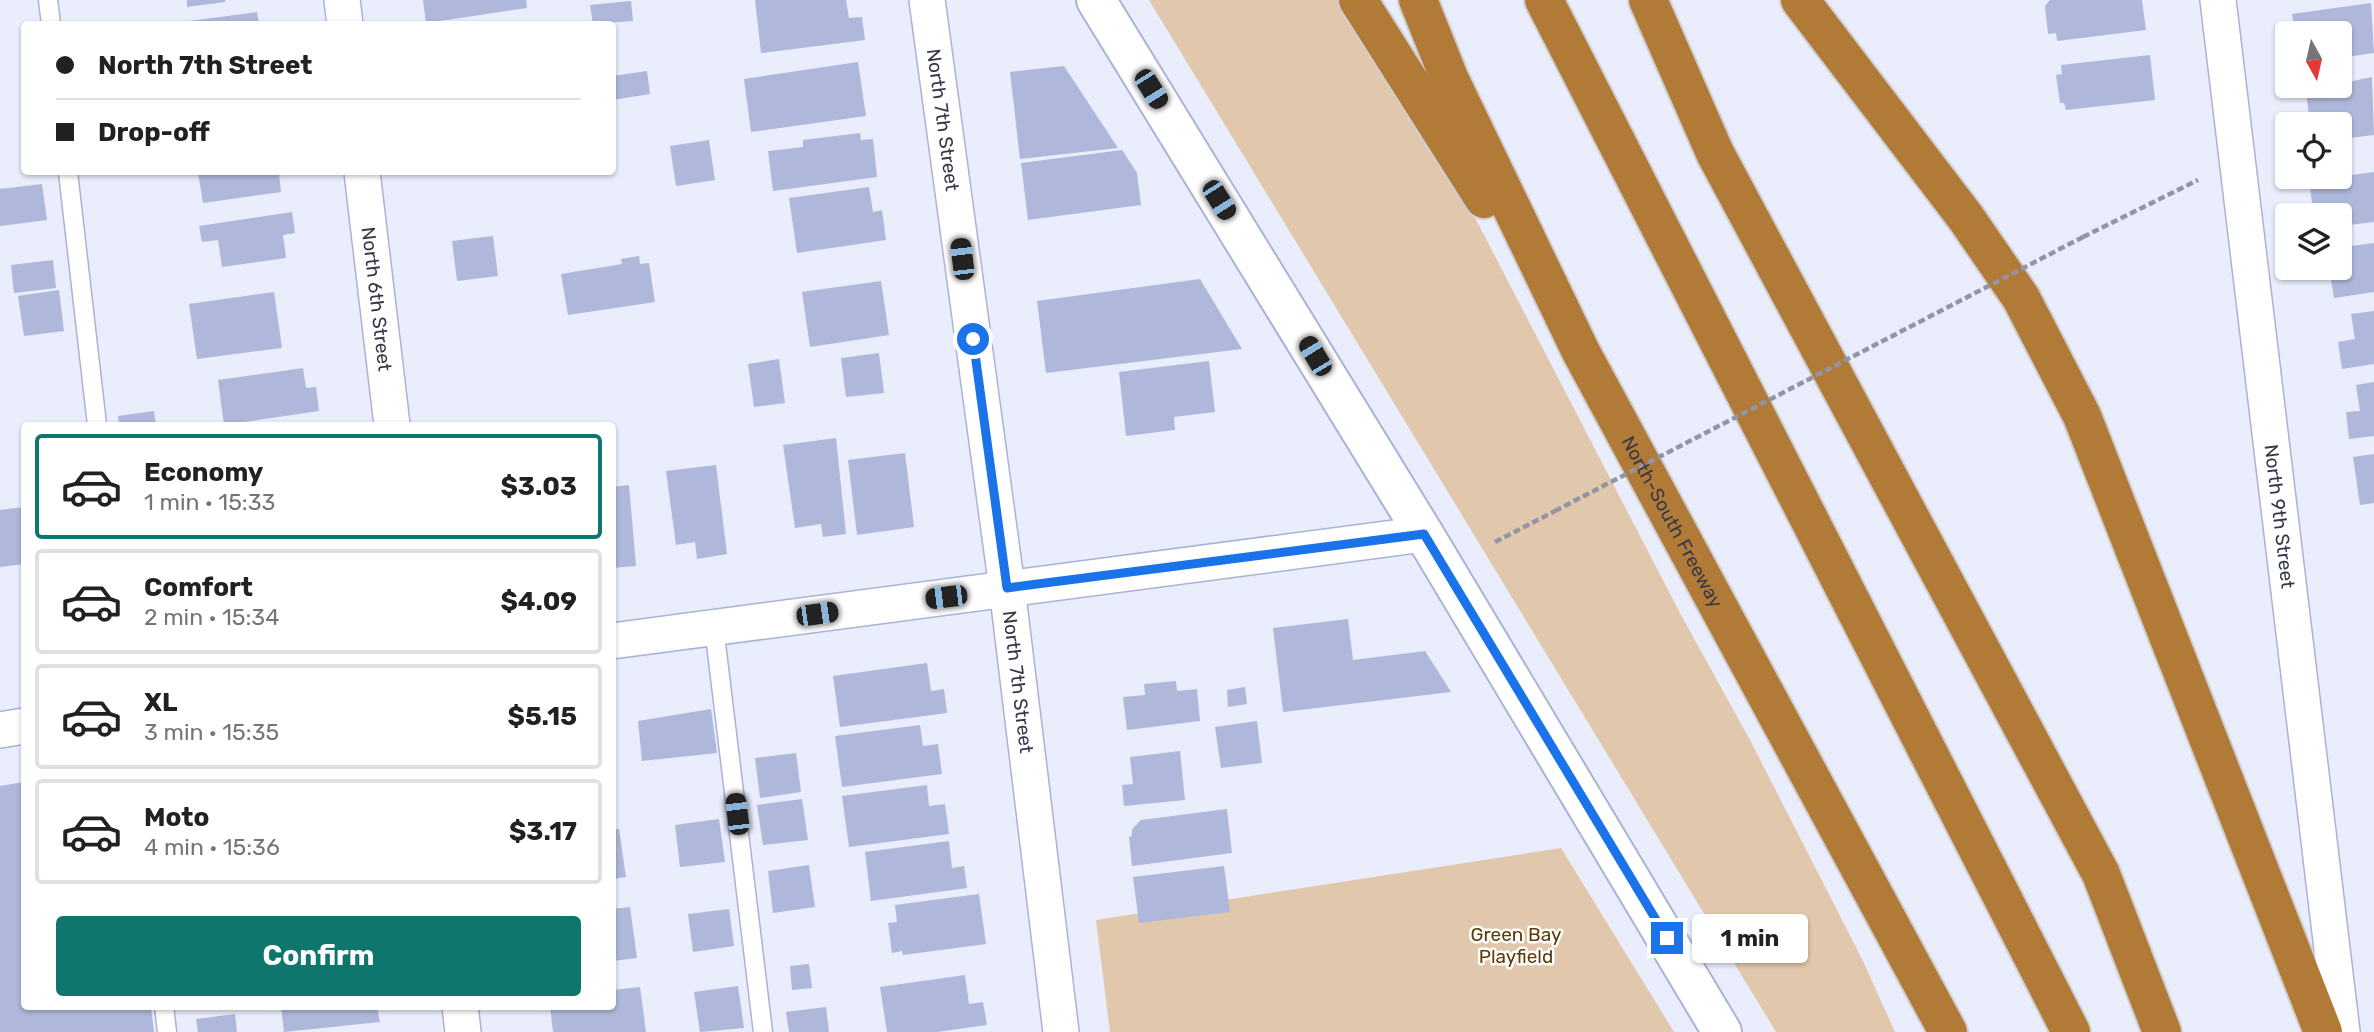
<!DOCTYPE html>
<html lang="en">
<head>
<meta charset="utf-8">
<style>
  body { margin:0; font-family:Rubik,sans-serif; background:#f6f6f6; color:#202124; height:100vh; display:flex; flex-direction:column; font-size:26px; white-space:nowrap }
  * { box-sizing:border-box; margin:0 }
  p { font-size:23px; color:#757577 }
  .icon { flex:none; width:38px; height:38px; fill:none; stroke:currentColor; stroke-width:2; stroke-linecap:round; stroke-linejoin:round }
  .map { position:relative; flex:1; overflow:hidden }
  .side { position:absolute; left:21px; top:422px; width:595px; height:588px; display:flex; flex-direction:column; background:#fff; border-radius:7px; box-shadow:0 2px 5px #0004 }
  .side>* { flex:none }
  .top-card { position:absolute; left:21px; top:21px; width:595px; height:154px; border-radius:7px; box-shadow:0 2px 5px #0004; display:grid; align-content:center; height:154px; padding:0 35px; background:#fff }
  .needle { width:46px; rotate:172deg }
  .controls { position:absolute; left:2275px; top:21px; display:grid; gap:14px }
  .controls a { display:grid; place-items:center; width:77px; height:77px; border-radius:7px; background:#fff; box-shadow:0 2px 5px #0004; font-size:35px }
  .end { position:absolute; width:32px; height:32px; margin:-16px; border:9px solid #1a73e8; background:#fff; box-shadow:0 0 0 4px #fff }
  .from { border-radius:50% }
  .bubble { position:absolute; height:49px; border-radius:7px; background:#fff; box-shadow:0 2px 5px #0004; font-size:23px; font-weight:700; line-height:49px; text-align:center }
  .car { position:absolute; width:21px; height:42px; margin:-21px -10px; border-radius:9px; box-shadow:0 0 5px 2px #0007; background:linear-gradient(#222 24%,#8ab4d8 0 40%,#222 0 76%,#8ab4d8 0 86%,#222 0) }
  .top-card b { display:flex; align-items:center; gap:24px; height:66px; font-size:26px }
  .top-card b+b { border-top:2px solid #e0e0e0 }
  .top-card i { width:18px; height:18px; background:#202124 }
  ul { padding:12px 0 0; list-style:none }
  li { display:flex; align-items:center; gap:21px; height:105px; margin:0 14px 10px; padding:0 21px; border:4px solid #e0e0e0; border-radius:7px }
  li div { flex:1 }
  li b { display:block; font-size:26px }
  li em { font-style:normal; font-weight:700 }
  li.on { border-color:#0f766e }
  li>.icon { width:63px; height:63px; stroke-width:1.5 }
  .primary-button { display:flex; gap:14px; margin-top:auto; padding:14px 35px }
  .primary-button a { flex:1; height:80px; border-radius:7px; background:#0f766e; color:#fff; font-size:28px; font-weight:700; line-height:80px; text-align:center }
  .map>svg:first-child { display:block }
  .green { fill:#e1c7ab }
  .building { fill:#afb8da }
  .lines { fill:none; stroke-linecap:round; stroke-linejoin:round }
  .service-casing { stroke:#a9b3d5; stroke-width:21 }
  .minor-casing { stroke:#a9b3d5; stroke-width:38 }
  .secondary-casing { stroke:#a9b3d5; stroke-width:42 }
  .motorway-casing { stroke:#cfcfd3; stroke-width:42 }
  .path { stroke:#9195a4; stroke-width:4.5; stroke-dasharray:7 3.5; stroke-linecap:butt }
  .service { stroke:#fff; stroke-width:18 }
  .minor { stroke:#fff; stroke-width:35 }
  .secondary { stroke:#fff; stroke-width:38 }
  .motorway { stroke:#b27a37; stroke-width:38 }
  .path-bridge { stroke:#9195a4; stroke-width:4.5; stroke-dasharray:7 3.5; stroke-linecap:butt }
  .route { stroke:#1a73e8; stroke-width:9 }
  .labels { text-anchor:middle; stroke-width:5; stroke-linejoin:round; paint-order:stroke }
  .street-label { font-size:19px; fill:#353947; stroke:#fff }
  .park-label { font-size:19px; fill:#5f3a06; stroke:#fff }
</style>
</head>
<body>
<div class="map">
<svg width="2374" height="1032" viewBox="0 0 2374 1032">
  <rect width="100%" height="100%" fill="#e9edfc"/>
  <g class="green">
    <path d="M1149,0H1339L1472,212L1680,613L1751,742L1862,959L1895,1032H1776Z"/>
    <path d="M1561,848L1674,1032H1110L1096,920Z"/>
  </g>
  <g class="building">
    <path d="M187,0H225V2L187,7Z"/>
    <path d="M423,0H526L527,8L426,23Z"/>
    <path d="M755,0H846L849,18L862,17L865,40L761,53Z"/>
    <path d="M2050,0H2142L2146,30L2057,41L2056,33L2048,34L2045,6Z"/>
    <path d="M631,1L633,21L593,24L590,5Z"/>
    <path d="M2371,3L2374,53L2340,58V33H2295L2292,14Z"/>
    <path d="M257,12L259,24H175L174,23Z"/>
    <path d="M2150,55L2155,100L2066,110L2064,103H2060L2056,75L2062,74L2061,65Z"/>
    <path d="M858,62L866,116L751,132L744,79Z"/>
    <path d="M1064,66L1118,148L1020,159L1010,72Z"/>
    <path d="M647,71L650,94L613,100L612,76Z"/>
    <path d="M2372,77L2374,135L2340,139V124H2310L2306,91Z"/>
    <path d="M860,133L861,140L873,139L877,177L773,191L768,151L803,147V140Z"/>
    <path d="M709,140L715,180L676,186L670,146Z"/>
    <path d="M1122,150L1137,173L1141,205L1028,220L1021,163Z"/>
    <path d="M198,172H285L286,173L279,174L281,192L203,203Z"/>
    <path d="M2374,172V222L2340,226V215H2324L2323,208L2313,209L2309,181Z"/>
    <path d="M42,184L47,220L0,226V189Z"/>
    <path d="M869,187L873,212L882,210L886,240L797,253L789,198Z"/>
    <path d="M292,212L295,233L283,235L286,258L222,267L218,240L202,242L199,226Z"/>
    <path d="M493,236L498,276L457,281L452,241Z"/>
    <path d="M2374,243V292L2334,298L2330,273L2343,271L2341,254H2345L2344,247Z"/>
    <path d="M639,256L640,264L649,263L655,302L568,315L561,274L622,264L621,259Z"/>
    <path d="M53,260L56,288L14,293L11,265Z"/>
    <path d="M1200,279L1242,349L1046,373L1037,301Z"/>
    <path d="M881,281L889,335L810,347L802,292Z"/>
    <path d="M59,290L64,331L24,336L18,296Z"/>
    <path d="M274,292L282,348L197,359L189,304Z"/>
    <path d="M2374,311V364L2342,369L2338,342L2355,339L2351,314Z"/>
    <path d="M879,353L884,393L846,397L841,358Z"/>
    <path d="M779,359L785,403L754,407L748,364Z"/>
    <path d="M1209,361L1215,412L1174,417L1175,430L1126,436L1119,372Z"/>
    <path d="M303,368L306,388L316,387L319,411L224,425L218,380Z"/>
    <path d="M2374,382V436L2349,439L2346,412L2360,411L2356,385Z"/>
    <path d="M154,411L156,425H119L118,416Z"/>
    <path d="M836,438L846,534L823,537L821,524L795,528L783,445Z"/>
    <path d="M905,453L914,527L857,535L848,460Z"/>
    <path d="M2374,454V503L2360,505L2353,457Z"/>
    <path d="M716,465L727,554L697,559L695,542L676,545L666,471Z"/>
    <path d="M629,485L636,566L612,568V487Z"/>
    <path d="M24,507V564L0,567V510Z"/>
    <path d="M1348,619L1353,660L1425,651L1451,692L1283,712L1273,628Z"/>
    <path d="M927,663L931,691L944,689L947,713L840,727L833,676Z"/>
    <path d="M1176,681L1177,691L1197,689L1200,721L1127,730L1123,697L1145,695L1144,684Z"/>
    <path d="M1245,687L1247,704L1228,707L1227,690Z"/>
    <path d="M711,709L717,753L642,761L638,721Z"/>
    <path d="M1257,721L1262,763L1221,768L1215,727Z"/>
    <path d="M920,725L923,746L938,744L942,774L842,787L835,736Z"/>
    <path d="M1180,751L1185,800L1124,806L1122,785L1133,784L1130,757Z"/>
    <path d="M796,753L801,792L760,798L755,758Z"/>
    <path d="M24,782V1006H151L154,1032H0V786Z"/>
    <path d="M927,785L929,806L945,804L949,834L849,847L842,796Z"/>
    <path d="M802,799L808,840L763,845L757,805Z"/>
    <path d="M1227,809L1232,853L1132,866L1129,837L1132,836V829L1141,820Z"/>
    <path d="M719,819L725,862L680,867L675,825Z"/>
    <path d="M619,829L626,877L612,879V830Z"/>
    <path d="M949,841L952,868L964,866L967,888L871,901L865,852Z"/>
    <path d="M809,865L815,907L773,913L768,871Z"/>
    <path d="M1224,866L1230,912L1139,923L1133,877Z"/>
    <path d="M979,894L986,944L903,955L902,951L892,953L888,923L897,922L895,905Z"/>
    <path d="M630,907L637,958L612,961V909Z"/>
    <path d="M729,909L734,946L693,952L688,914Z"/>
    <path d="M809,964L812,988L792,990L790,966Z"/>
    <path d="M965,975L969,1004L983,1002L987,1025L937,1032H887L880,987Z"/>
    <path d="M738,986L744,1028L700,1032L694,992Z"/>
    <path d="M640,987L646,1032H553L550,1006H612V990Z"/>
    <path d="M281,1006H377L380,1022L284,1032Z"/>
    <path d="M826,1007L829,1032H789L786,1012Z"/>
    <path d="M235,1014L237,1032H198L196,1019Z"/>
  </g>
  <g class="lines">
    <g class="service-casing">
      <g id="service">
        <path d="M48,0L51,24"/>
        <path d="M68,172L97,425"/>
        <path d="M714,627L763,1032"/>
        <path d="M164,1006L167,1032"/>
      </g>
    </g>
    <g class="minor-casing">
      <g id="minor">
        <path d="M342,0L345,24"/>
        <path id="s1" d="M927,0L1007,588L1061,1032"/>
        <path id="s2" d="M2218,0L2342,1032"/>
        <path id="s3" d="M362,172L392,425"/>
        <path d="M612,641L1424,534"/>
        <path d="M0,730L24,726"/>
        <path d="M460,1006L463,1032"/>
      </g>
    </g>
    <g class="secondary-casing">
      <path id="secondary" d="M1096,0L1424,534L1722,1032"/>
    </g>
    <g class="motorway-casing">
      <g id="motorway">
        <path d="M1358,0L1484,199"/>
        <path id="s4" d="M1418,0L1450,80L1581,352L1948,1032"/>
        <path d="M1544,0L2071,1032"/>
        <path d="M1648,0L1715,153L2101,874L2162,1032"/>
        <path d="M1800,0L1966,218L2021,298L2082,416L2323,1032"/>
      </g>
    </g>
    <g class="path">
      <path d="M2083,237L2198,180"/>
      <path d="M1495,542L1555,511"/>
    </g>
    <use href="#service" class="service"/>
    <use href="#minor" class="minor"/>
    <use href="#secondary" class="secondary"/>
    <use href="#motorway" class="motorway"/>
    <path class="path-bridge" d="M1555,511L2083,237"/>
  </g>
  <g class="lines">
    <path class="route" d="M973,339L1007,588L1424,534L1667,938"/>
  </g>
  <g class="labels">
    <g class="street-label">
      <text dy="7" stroke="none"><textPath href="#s1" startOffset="121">North 7th Street</textPath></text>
      <text dy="7" stroke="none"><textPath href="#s3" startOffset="128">North 6th Street</textPath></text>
      <text dy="7" stroke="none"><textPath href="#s2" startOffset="520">North 9th Street</textPath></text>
      <text dy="7" stroke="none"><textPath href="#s4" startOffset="581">North-South Freeway</textPath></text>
      <text dy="7" stroke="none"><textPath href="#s1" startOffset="688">North 7th Street</textPath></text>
    </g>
    <g class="park-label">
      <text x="1516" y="941">Green Bay<tspan x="1516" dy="22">Playfield</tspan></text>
    </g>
  </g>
</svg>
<div class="controls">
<a><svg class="needle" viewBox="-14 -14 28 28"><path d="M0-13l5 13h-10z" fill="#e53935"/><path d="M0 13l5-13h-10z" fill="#757577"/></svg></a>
<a><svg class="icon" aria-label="locate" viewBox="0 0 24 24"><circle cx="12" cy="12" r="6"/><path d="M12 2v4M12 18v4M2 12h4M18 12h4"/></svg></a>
<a><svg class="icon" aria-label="layers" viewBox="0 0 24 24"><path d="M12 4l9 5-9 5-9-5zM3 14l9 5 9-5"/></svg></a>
</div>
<i class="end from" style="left:973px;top:339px"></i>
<i class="end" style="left:1667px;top:938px"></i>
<div class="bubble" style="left:1692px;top:914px;width:116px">1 min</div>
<i class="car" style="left:1151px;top:89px;rotate:148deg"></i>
<i class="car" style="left:1219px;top:200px;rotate:148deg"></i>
<i class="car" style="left:962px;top:259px;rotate:353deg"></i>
<i class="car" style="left:1315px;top:356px;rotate:329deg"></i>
<i class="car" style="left:946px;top:597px;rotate:263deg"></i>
<i class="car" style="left:817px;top:614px;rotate:82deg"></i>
<i class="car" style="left:737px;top:814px;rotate:353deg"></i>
<div class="top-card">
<b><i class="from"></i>North 7th Street</b>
<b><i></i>Drop-off</b>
</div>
<section class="side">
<ul>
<li class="on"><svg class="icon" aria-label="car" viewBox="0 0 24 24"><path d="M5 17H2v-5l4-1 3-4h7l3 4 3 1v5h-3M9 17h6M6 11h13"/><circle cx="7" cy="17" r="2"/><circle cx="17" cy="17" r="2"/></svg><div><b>Economy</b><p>1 min · 15:33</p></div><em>$3.03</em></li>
<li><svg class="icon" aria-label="car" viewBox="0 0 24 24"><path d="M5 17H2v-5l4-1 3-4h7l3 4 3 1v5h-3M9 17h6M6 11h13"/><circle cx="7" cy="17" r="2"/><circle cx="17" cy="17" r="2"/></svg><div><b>Comfort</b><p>2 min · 15:34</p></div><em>$4.09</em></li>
<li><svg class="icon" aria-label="car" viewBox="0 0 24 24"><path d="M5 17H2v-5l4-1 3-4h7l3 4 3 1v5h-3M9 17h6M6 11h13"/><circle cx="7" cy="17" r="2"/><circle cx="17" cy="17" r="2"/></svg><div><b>XL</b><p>3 min · 15:35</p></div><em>$5.15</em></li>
<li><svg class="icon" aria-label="car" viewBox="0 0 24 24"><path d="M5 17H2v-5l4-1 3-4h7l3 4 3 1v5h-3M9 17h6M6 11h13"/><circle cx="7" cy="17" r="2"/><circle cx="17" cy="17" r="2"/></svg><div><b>Moto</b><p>4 min · 15:36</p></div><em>$3.17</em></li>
</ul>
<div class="primary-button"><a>Confirm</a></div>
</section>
</div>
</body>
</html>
